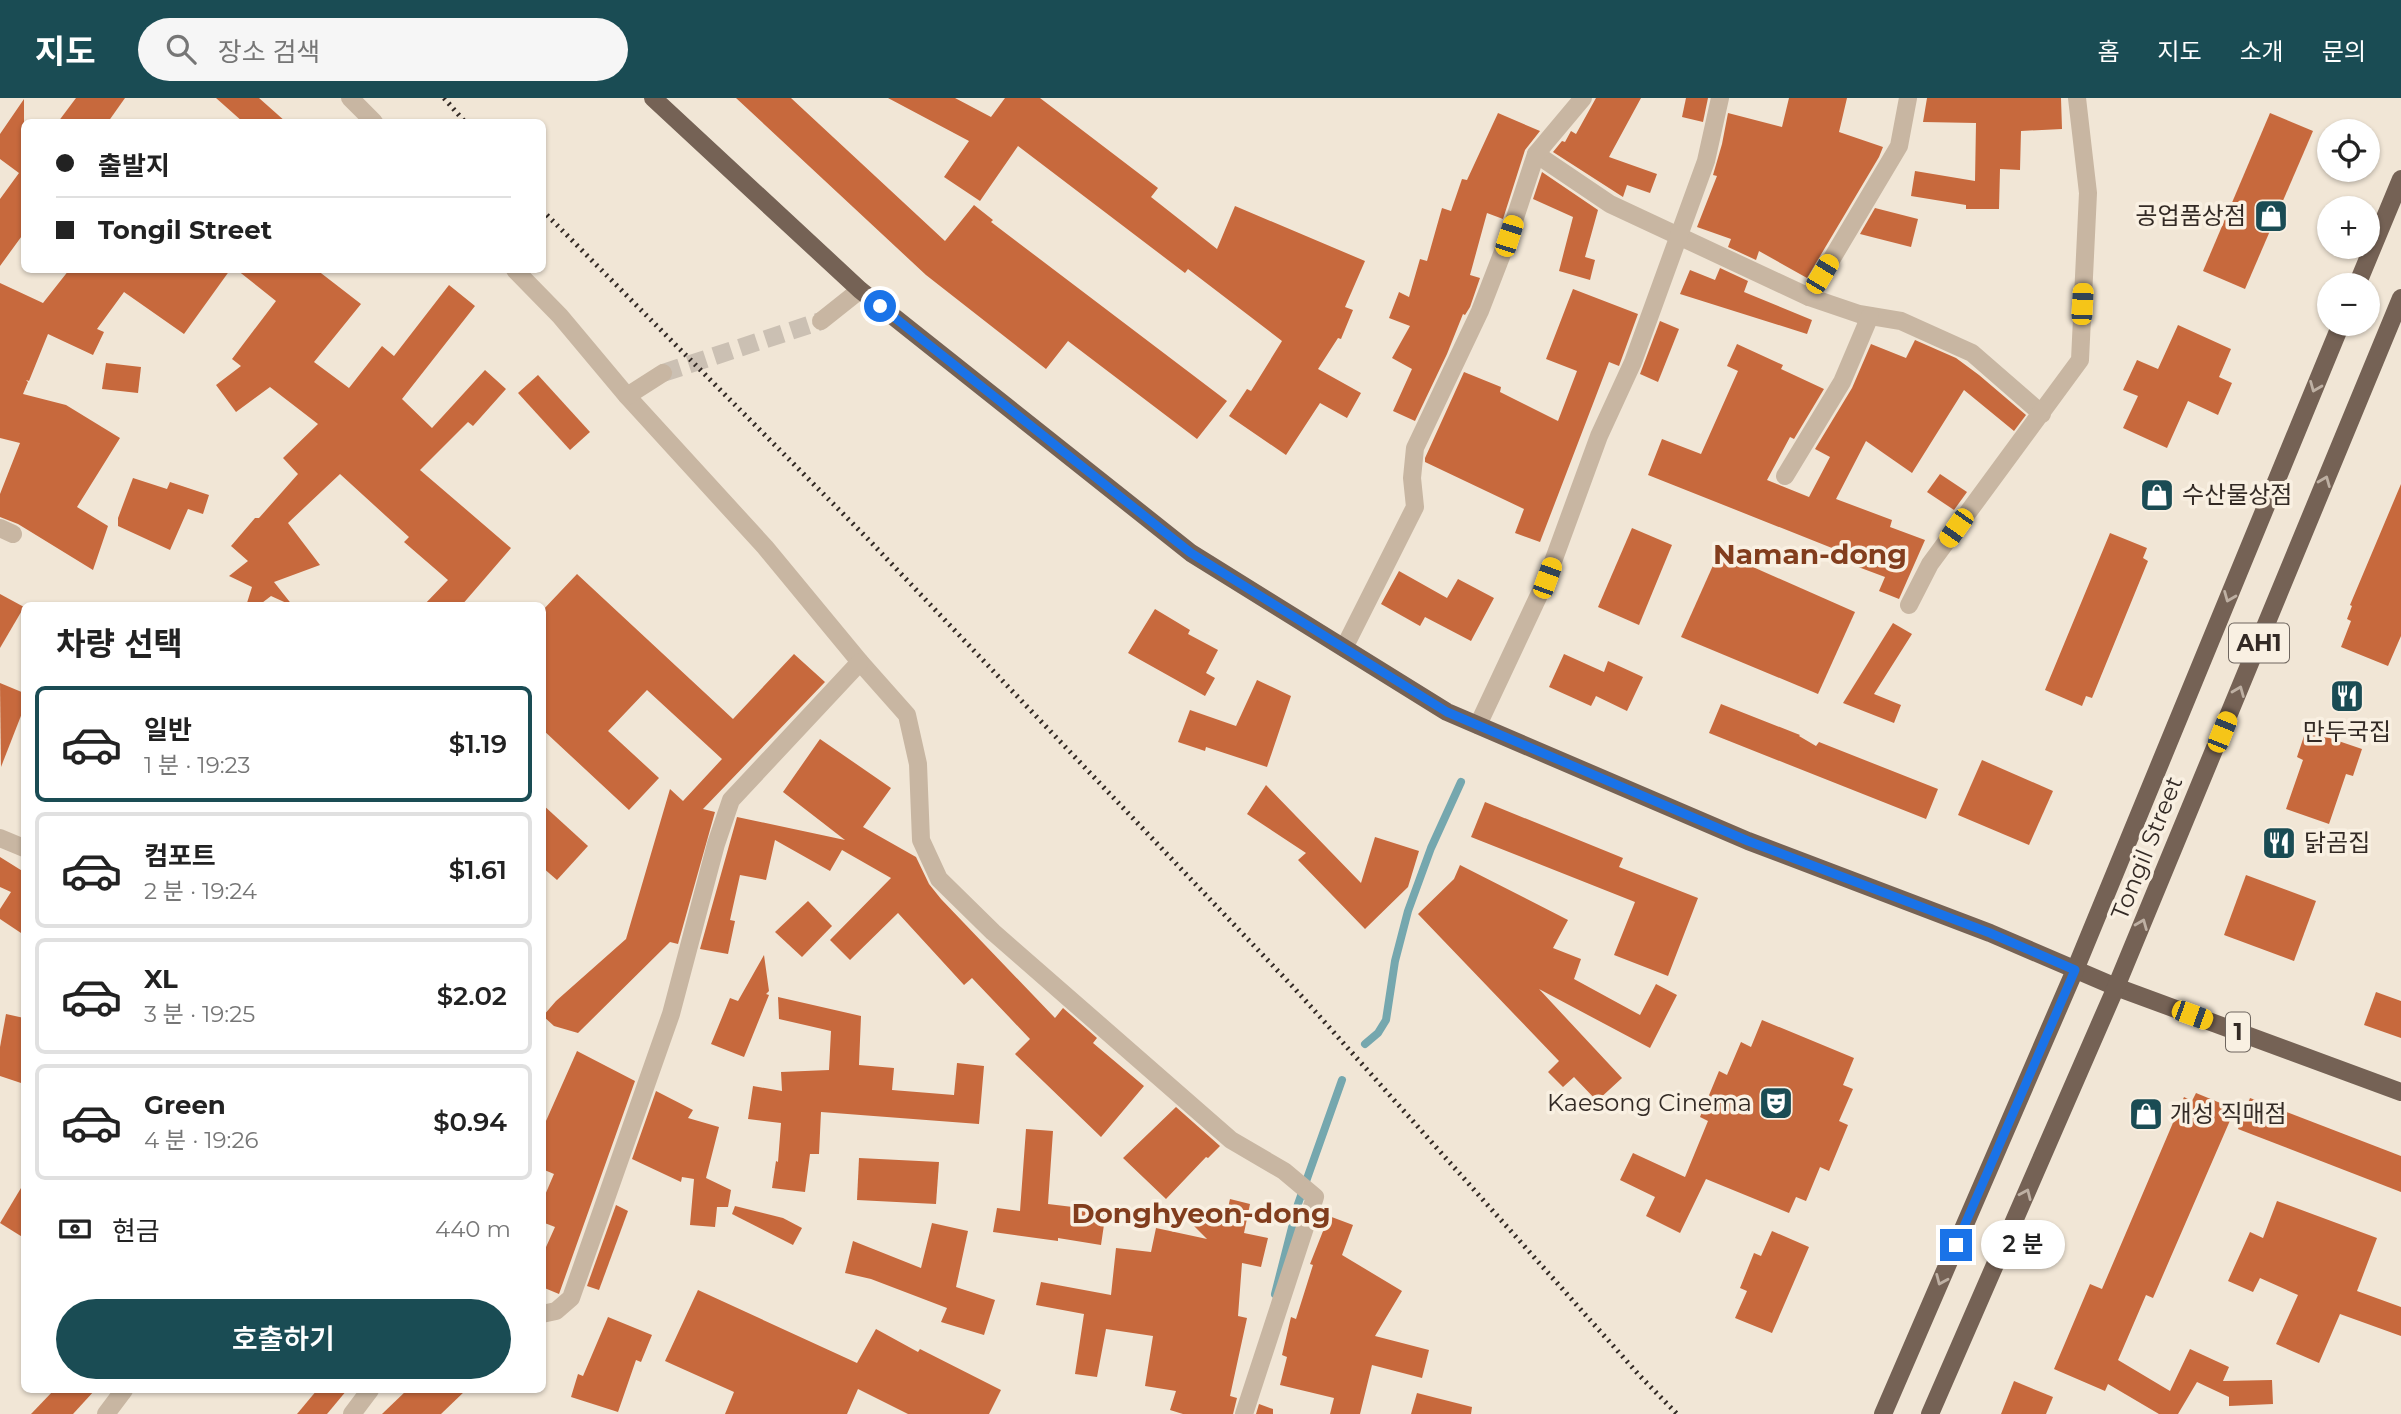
<!DOCTYPE html>
<html lang="ko">
<head>
<meta charset="utf-8">
<style>
  body { margin:0; font-family:Montserrat,"Noto Sans KR",sans-serif; background:#f6f6f6; color:#222; height:100vh; display:flex; flex-direction:column; font-size:26px; white-space:nowrap }
  * { box-sizing:border-box; margin:0 }
  p { font-size:23px; color:#767676 }
  .icon { flex:none; width:38px; height:38px; fill:none; stroke:currentColor; stroke-width:2; stroke-linecap:round; stroke-linejoin:round }
  .map { position:relative; flex:1; overflow:hidden }
  .panel { position:absolute; left:21px; top:504px; width:525px; height:791px; display:flex; flex-direction:column; background:#fff; border-radius:10px; box-shadow:0 2px 5px #0004 }
  .panel>* { flex:none }
  .banner { position:absolute; left:21px; top:21px; width:525px; height:154px; border-radius:10px; box-shadow:0 2px 5px #0004; display:grid; align-content:center; height:154px; padding:0 35px; background:#fff }
  .fabs { position:absolute; left:2317px; top:21px; display:grid; gap:14px }
  .fabs a { display:grid; place-items:center; width:63px; height:63px; border-radius:50%; background:#fff; box-shadow:0 2px 5px #0004; font-size:35px }
  .end { position:absolute; width:32px; height:32px; margin:-16px; border:9px solid #1a73e8; background:#fff; box-shadow:0 0 0 4px #fff }
  .from { border-radius:50% }
  .bubble { position:absolute; height:49px; border-radius:24px; background:#fff; box-shadow:0 2px 5px #0004; font-size:23px; font-weight:600; line-height:49px; text-align:center }
  .car { position:absolute; width:21px; height:42px; margin:-21px -10px; border-radius:9px; box-shadow:0 0 5px 2px #0007; background:linear-gradient(#f5c518 24%,#345 0 40%,#f5c518 0 76%,#345 0 86%,#f5c518 0) }
  .banner b { display:flex; align-items:center; gap:24px; height:66px; font-size:26px }
  .banner b+b { border-top:2px solid #e0e0e0 }
  .banner i { width:18px; height:18px; background:#222 }
  ul { padding:0; list-style:none }
  li { display:flex; align-items:center; gap:21px; height:116px; margin:0 14px 10px; padding:0 21px; border:4px solid #e0e0e0; border-radius:10px }
  li div { flex:1 }
  li b { display:block; font-size:26px }
  li em { font-style:normal; font-weight:600 }
  li.selected { border-color:#1a4c54 }
  li>.icon { width:63px; height:63px; stroke-width:1.5 }
  h2 { padding:0 35px; font-size:32px; line-height:84px }
  .pay { display:flex; align-items:center; gap:18px; height:77px; padding:0 35px; font-size:26px }
  .pay p { margin-inline-start:auto }
  .cta { display:flex; gap:14px; margin-top:auto; padding:14px 35px }
  .cta a { flex:1; height:80px; border-radius:42px; background:#1a4c54; color:#fff; font-size:28px; font-weight:600; line-height:80px; text-align:center }
  header { display:flex; align-items:center; gap:42px; box-sizing:border-box; height:98px; padding:0 35px; background:#1a4c54; color:#fff }
  header strong { font-size:33px }
  nav { display:flex; gap:38px; margin-inline-start:auto; font-size:24px }
  .search { width:490px; height:63px; background:#f6f6f6; display:flex; align-items:center; gap:18px; box-sizing:border-box; padding:0 24px; border-radius:38px; color:#767676; font-size:26px }
  .map>svg:first-child { display:block }
  .lines { fill:none; stroke-linecap:round; stroke-linejoin:round }
  .stream { stroke:#75a7ae; stroke-width:8 }
  .building { fill:#c7693d }
  .minor-tunnel { stroke:#cbc0b3; stroke-width:18; stroke-dasharray:18 9; stroke-linecap:butt }
  .minor { stroke:#c8b6a2; stroke-width:18 }
  .primary { stroke:#756255; stroke-width:18 }
  .rail { stroke:#332a25; stroke-width:5; stroke-dasharray:2 5; stroke-linecap:butt }
  .oneway { stroke:#beb0a3 }
  .route { stroke:#1a73e8; stroke-width:9 }
  .labels { text-anchor:middle; stroke-width:7; stroke-linejoin:round; paint-order:stroke }
  .shield { fill:#f9f0e2; stroke:#6e655e; stroke-width:2 }
  .shield-label { font-size:23px; font-weight:bold; fill:#332a25 }
  .poi-label { font-size:24px; fill:#332a25; stroke:#f9f0e2; text-anchor:start }
  .street-label { font-size:24px; fill:#332a25; stroke:#f9f0e2 }
  .quarter-label { font-size:28px; font-weight:bold; fill:#823d1d; stroke:#f9f0e2 }
</style>
</head>
<body>
<header>
<strong>지도</strong>
<div class="search"><svg class="icon" aria-label="search" viewBox="0 0 24 24"><circle cx="10" cy="10" r="6"/><path d="M15 15l6 6"/></svg>장소 검색</div>
<nav><a>홈</a><a>지도</a><a>소개</a><a>문의</a></nav>
</header>
<div class="map">
<svg width="2401" height="1316" viewBox="0 0 2401 1316">
  <rect width="100%" height="100%" fill="#f1e6d6"/>
  <g class="lines">
    <g class="stream">
      <path d="M1365,946L1378,935L1386,922L1395,863L1408,813L1431,750L1461,684"/>
      <path d="M1275,1196L1298,1106L1342,982"/>
    </g>
  </g>
  <g class="building">
    <path d="M76,0H125L108,24H58Z"/>
    <path d="M216,0H259L286,24H243Z"/>
    <path d="M736,0H791L945,143L974,107L993,122L991,124L1227,303L1197,341L1068,243L1046,271L926,177Z"/>
    <path d="M888,0H955L991,19L1005,0H1040L1158,90L1151,99L1217,151L1235,108L1365,163L1345,209L1353,212L1341,241L1338,240L1318,271L1361,295L1347,320L1320,305L1286,357L1229,318L1247,291L1251,293L1282,243L1188,171L1185,175L1018,48L980,103L944,79L969,43Z"/>
    <path d="M1596,0H1641L1609,59L1657,76L1650,95L1627,87L1623,99L1553,54L1562,43L1565,44L1571,33L1576,36Z"/>
    <path d="M1686,0H1708L1703,24L1682,19Z"/>
    <path d="M1789,0H1847L1839,34L1883,49L1879,59L1807,180L1759,153L1756,162L1728,149L1731,141L1697,129L1717,78L1713,77L1722,46L1728,15L1782,29Z"/>
    <path d="M1927,0H2061L2062,31L2021,33L2020,72L2000,71L1999,111H1966V107L1911,98L1915,73L1975,83L1976,25L1923,24Z"/>
    <path d="M24,1V135L0,168V101L19,75L0,61V36Z"/>
    <path d="M1498,15L1540,33L1525,52L1503,121L1487,115L1470,177L1480,180L1470,209L1465,217L1463,216L1447,256L1415,323L1393,313L1412,271L1392,260L1410,228L1389,220L1399,194L1409,199L1420,161L1427,163L1442,110L1451,113L1462,81L1467,82Z"/>
    <path d="M2270,15L2313,33L2245,191L2203,173Z"/>
    <path d="M1542,74L1598,112L1585,159L1595,162L1590,182L1559,173L1573,119L1533,101Z"/>
    <path d="M1875,110L1918,121L1911,149L1860,136Z"/>
    <path d="M1720,170L1748,183L1744,194L1812,222L1807,236L1680,196L1690,172L1715,182Z"/>
    <path d="M69,172H230L184,236L124,194L97,231L104,234L93,257L48,236L29,283L26,282L28,284L23,296L66,307L120,340L77,409L108,428L93,472L18,426L0,419V396L20,345L0,340V185L43,205Z"/>
    <path d="M237,172H317L361,206L314,264L349,290L382,248L394,258L449,187L475,208L402,301L432,330L485,272L506,291L473,328L468,324L420,372L511,450L461,508H423L448,482L404,444L409,439L340,376L288,425L320,467L274,484L293,508L271,498L258,508H246L252,489L229,478L248,463L231,448L255,420H259L298,376L283,360L318,326L270,289L236,314L216,287L241,268L232,261L276,203Z"/>
    <path d="M1573,191L1638,216L1619,268L1609,264L1540,444L1515,435L1524,411L1425,364V360L1464,274L1501,289L1500,294L1558,323L1577,273L1546,261Z"/>
    <path d="M1660,223L1679,231L1658,284L1640,276Z"/>
    <path d="M2178,227L2231,251L2219,279L2232,285L2218,317L2188,303L2167,350L2123,330L2138,298L2123,292L2137,262L2158,271Z"/>
    <path d="M1915,242L1956,260L1979,277L2026,317L2014,333L1964,292L1912,375L1866,343L1836,401L1892,422L1890,429L1925,442L1899,501L1879,493L1885,479L1845,464L1847,456L1648,377L1662,341L1701,356L1738,273L1727,268L1737,246L1783,267L1781,271L1824,291L1794,341L1790,339L1767,382L1809,399L1830,359L1815,351L1852,290L1871,246L1906,260Z"/>
    <path d="M106,265L141,269L138,295L102,291Z"/>
    <path d="M538,277L590,334L570,352L518,295Z"/>
    <path d="M1940,376L1967,394L1954,412L1927,394Z"/>
    <path d="M133,380L167,391L170,384L209,397L203,416L188,411L170,452L118,428V420Z"/>
    <path d="M2401,386V538L2388,568L2341,549L2351,523L2347,521L2352,508L2350,507Z"/>
    <path d="M1632,430L1672,447L1639,527L1598,509Z"/>
    <path d="M2110,435L2147,450L2143,460L2148,463L2092,600L2086,598L2082,608L2045,592Z"/>
    <path d="M1719,454L1855,514L1818,596L1681,539Z"/>
    <path d="M1399,473L1447,500L1458,481L1494,500L1471,543L1425,519L1420,528L1381,506Z"/>
    <path d="M577,476L733,621L794,556L825,584L703,711L715,714L678,846L670,844L578,935L554,928L543,918L556,903L626,841L670,691L683,703L722,661L647,592L608,633L659,680L629,712L542,631V513Z"/>
    <path d="M0,496L24,509L0,550Z"/>
    <path d="M1155,511L1190,532L1188,536L1218,552L1206,575L1215,580L1205,598L1128,555Z"/>
    <path d="M1893,525L1912,536L1874,596L1901,607L1894,625L1843,605Z"/>
    <path d="M1564,556L1604,574L1608,563L1643,579L1627,613L1596,598L1591,608L1549,589Z"/>
    <path d="M1257,582L1291,598L1267,669L1206,649L1205,653L1178,644L1190,612L1236,628Z"/>
    <path d="M0,585L24,595V610L1,669Z"/>
    <path d="M1721,606L1800,637L1799,638L1816,648L1819,644L1938,691L1926,721L1709,635Z"/>
    <path d="M2306,632L2362,651L2353,678L2346,676L2329,726L2286,711L2303,662L2297,659Z"/>
    <path d="M820,641L891,690L863,729L916,759L929,786L941,801L1055,920L1063,910L1097,940L1093,945L1144,988L1101,1039L1015,956L1030,941L972,880L964,887L898,815L850,862L830,842L891,780L842,752L830,773L775,742L766,782L740,777L730,822L735,823L728,856L700,851L737,719L845,742L783,694Z"/>
    <path d="M1982,662L2053,693L2029,747L1958,717Z"/>
    <path d="M1266,687L1361,785L1375,739L1419,753L1408,789L1365,831L1298,762L1306,755L1247,716Z"/>
    <path d="M1485,704L1623,760L1619,769L1698,800L1668,878L1614,857L1635,804L1471,739Z"/>
    <path d="M542,706L588,748L557,782L542,769Z"/>
    <path d="M0,759L24,774V837L0,821V811L11,794L0,789Z"/>
    <path d="M1460,767L1568,822L1553,850L1581,861L1574,881L1640,917L1656,886L1677,897L1650,950L1539,891L1622,980L1597,1003L1574,979L1563,989L1548,974L1559,963L1418,816L1454,781Z"/>
    <path d="M2246,777L2316,803L2294,863L2224,837Z"/>
    <path d="M808,803L832,828L802,859L775,834Z"/>
    <path d="M764,857L769,893L766,896L769,897L744,959L711,946L730,900L738,903Z"/>
    <path d="M2376,894L2401,903V940L2364,927Z"/>
    <path d="M778,899L861,918L859,967L894,970L892,992L954,997L957,965L984,968L979,1026L821,1014L819,1056H810L805,1094L772,1090L776,1063L778,1064L781,1025L748,1021L753,988L782,993L781,974L829,972L831,933L779,921Z"/>
    <path d="M6,916L24,920V986L0,978V949Z"/>
    <path d="M1762,922L1854,960L1843,987L1853,991L1839,1023L1848,1027L1829,1073L1820,1069L1806,1103L1796,1099L1789,1115L1706,1081L1680,1135L1646,1118L1655,1099L1620,1082L1633,1055L1685,1079L1708,1023L1700,1019L1719,973L1727,977L1741,944L1751,949Z"/>
    <path d="M577,953L635,983L559,1196L542,1189V1158L555,1129L542,1124V1104L554,1076L542,1071V1032Z"/>
    <path d="M656,993L693,1012L688,1020L719,1029L706,1080L731,1092L728,1109H717L715,1129L690,1127L694,1081L682,1079L681,1084L632,1061Z"/>
    <path d="M2196,995L2235,1011L2153,1200L2146,1197L2118,1262L2170,1293L2190,1251L2229,1269L2223,1283L2272,1282L2273,1306L2229,1308V1299L2197,1284L2178,1316H2159L2108,1286L2105,1293L2054,1271L2090,1186L2102,1191L2184,999L2192,1003Z"/>
    <path d="M2250,1000L2401,1058V1094L2238,1031Z"/>
    <path d="M1176,1009L1220,1048L1208,1060L1206,1059L1166,1101L1123,1060Z"/>
    <path d="M1026,1031L1053,1033L1048,1106L1106,1113L1101,1147L1058,1140V1143L993,1134L997,1110L1020,1113Z"/>
    <path d="M859,1060L939,1064L936,1106L857,1102Z"/>
    <path d="M24,1085V1140L0,1125Z"/>
    <path d="M1230,1101L1250,1106L1244,1135L1268,1140L1261,1169L1242,1165L1238,1218L1247,1220L1230,1298L1237,1300L1233,1316H1183L1170,1312L1176,1293L1145,1288L1153,1238L1106,1231L1097,1279L1075,1276L1084,1216L1036,1207L1041,1184L1111,1197L1116,1150L1151,1154L1156,1130L1207,1141L1181,1115L1225,1124Z"/>
    <path d="M2277,1103L2377,1140L2357,1193L2401,1209V1238L2340,1216L2319,1265L2276,1246L2298,1197L2260,1180L2253,1194L2228,1183L2250,1134L2263,1140Z"/>
    <path d="M616,1107L628,1113L599,1192L587,1188Z"/>
    <path d="M735,1108L783,1120L802,1130L793,1147L732,1116Z"/>
    <path d="M1329,1118L1353,1127L1342,1157L1402,1193L1375,1238L1429,1252L1422,1280L1372,1267L1360,1316H1330L1334,1300L1280,1287L1287,1259L1282,1257L1291,1219L1296,1221L1313,1167L1310,1166Z"/>
    <path d="M932,1125L968,1133L956,1189L995,1202L984,1237L941,1224L947,1210L871,1181L845,1175L853,1143L921,1170Z"/>
    <path d="M1772,1133L1809,1149L1772,1235L1735,1220L1747,1193L1740,1190L1754,1155L1761,1158Z"/>
    <path d="M698,1192L857,1265L876,1231L918,1254L920,1251L1001,1292L989,1316H908L858,1291L847,1316H725L734,1294L665,1263Z"/>
    <path d="M608,1219L652,1237L641,1264L636,1262L618,1314L571,1299L578,1276L583,1278Z"/>
    <path d="M2014,1283L2053,1299L2046,1316H2001Z"/>
    <path d="M54,1292H95L73,1316H31Z"/>
    <path d="M317,1292H347L327,1316H297Z"/>
    <path d="M407,1292H466L441,1316H382Z"/>
    <path d="M1417,1295L1472,1309L1471,1316H1411Z"/>
    <path d="M1259,1306L1273,1311V1316H1256Z"/>
  </g>
  <g class="lines">
    <path class="minor-tunnel" d="M663,275L821,223"/>
    <g class="minor">
      <path d="M350,0L374,24"/>
      <path d="M1536,56L1610,106L1809,199L1859,216L1901,223L1972,255L2042,316"/>
      <path d="M515,172L560,218L627,298L765,449L860,564L907,617L918,666L921,742L939,781L993,834L1231,1042L1284,1073L1315,1099L1244,1316"/>
      <path d="M1809,199L1899,48L1908,0"/>
      <path d="M821,223L860,192"/>
      <path d="M627,298L663,275"/>
      <path d="M1785,378L1842,284L1870,218"/>
      <path d="M0,430L13,436"/>
      <path d="M1909,507L1930,466L2080,262L2088,95L2077,0"/>
      <path d="M1344,550L1415,409L1412,380L1415,350L1480,213L1509,138L1536,56L1583,0"/>
      <path d="M1478,627L1547,480L1599,338L1633,264L1706,63L1720,0"/>
      <path d="M0,740L24,750"/>
      <path d="M542,1216L556,1213L571,1200L671,916L716,746L731,702L860,564"/>
      <path d="M106,1316L124,1292"/>
      <path d="M352,1316L370,1292"/>
    </g>
    <g class="primary">
      <path d="M653,0L860,192L1191,455L1447,614L1748,743L1990,835L2116,889L2401,994"/>
      <path d="M2357,187L2401,81"/>
      <path d="M1883,1316L2075,872L2341,226"/>
      <path d="M1930,1316L2116,889L2401,200"/>
    </g>
    <g class="rail">
      <path d="M444,0L465,24"/>
      <path d="M542,112L867,440L1296,892L1640,1278L1677,1316"/>
    </g>
  </g>
  <defs><path id="oneway-chevron" d="M-2-3.5L2.5 0L-2 3.5" fill="none" stroke-width="1.6" stroke-linecap="round" stroke-linejoin="round" transform="scale(1.75)"/></defs>
  <g class="oneway">
    <use href="#oneway-chevron" transform="translate(2315 289) rotate(112)"/>
    <use href="#oneway-chevron" transform="translate(2325 383) rotate(-68)"/>
    <use href="#oneway-chevron" transform="translate(2229 499) rotate(112)"/>
    <use href="#oneway-chevron" transform="translate(2239 593) rotate(-68)"/>
    <use href="#oneway-chevron" transform="translate(2142 826) rotate(-68)"/>
    <use href="#oneway-chevron" transform="translate(2026 1096) rotate(-66)"/>
    <use href="#oneway-chevron" transform="translate(1941 1182) rotate(113)"/>
  </g>
  <g class="lines">
    <path class="route" d="M880,208L1191,455L1447,614L1748,743L1990,835L2075,872L1956,1147"/>
  </g>
  <defs>
    <g id="shop-square" transform="scale(1.75)"><rect x="-9" y="-9" width="18" height="18" rx="4" fill="#1a4c54" stroke="#f9f0e2"/><path d="M-5-2.5h2.3a2.7 3.5 0 0 1 5.4 0H5L5.5 6h-11ZM-1.5-2.5h3a1.5 2.3 0 0 0-3 0Z" fill="#fff"/></g>
    <g id="restaurant-square" transform="scale(1.75)"><rect x="-9" y="-9" width="18" height="18" rx="4" fill="#1a4c54" stroke="#f9f0e2"/><path d="M-5-6h1v4h1v-4h1v4h1v-4h1v5L-1.5 .5V6h-2V.5L-5-1ZM5-6V6H3V1.5H1.5Q1.5-4 5-6Z" fill="#fff"/></g>
    <g id="theatre-square" transform="scale(1.75)"><rect x="-9" y="-9" width="18" height="18" rx="4" fill="#1a4c54" stroke="#f9f0e2"/><path d="M-5-5.5Q0-4 5-5.5V0Q5 5 0 6Q-5 5-5 0ZM-3.3-2.5H-1v1.5H-3.3ZM1-2.5H3.3v1.5H1ZM-2.8 1Q0 5.5 2.8 1Z" fill="#fff"/></g>
  </defs>
  <g fill-rule="evenodd">
    <use href="#shop-square" x="2271" y="118"/>
    <use href="#shop-square" x="2157" y="397"/>
    <use href="#restaurant-square" x="2347" y="598"/>
    <use href="#restaurant-square" x="2279" y="745"/>
    <use href="#theatre-square" x="1776" y="1005"/>
    <use href="#shop-square" x="2146" y="1016"/>
  </g>
  <g class="labels">
    <g class="shield">
      <rect x="2229" y="525.5" width="60" height="39" rx="5"/>
      <rect x="2226" y="914.5" width="24" height="39" rx="5"/>
    </g>
    <g class="shield-label">
      <text x="2259" y="553">AH1</text>
      <text x="2238" y="942">1</text>
    </g>
    <g class="poi-label">
      <text x="2246" y="126" text-anchor="end">공업품상점</text>
      <text x="2182" y="405">수산물상점</text>
      <text x="2347" y="642" text-anchor="middle">만두국집</text>
      <text x="2304" y="753">닭곰집</text>
      <text x="1752" y="1013" text-anchor="end">Kaesong Cinema</text>
      <text x="2170" y="1024">개성 직매점</text>
    </g>
    <g class="street-label">
      <text transform="translate(2147 750) rotate(-68)" y="8">Tongil Street</text>
    </g>
    <g class="quarter-label">
      <text x="1810" y="466">Naman-dong</text>
      <text x="1201" y="1125">Donghyeon-dong</text>
    </g>
  </g>
</svg>
<div class="fabs">
<a><svg class="icon" aria-label="locate" viewBox="0 0 24 24"><circle cx="12" cy="12" r="6"/><path d="M12 2v4M12 18v4M2 12h4M18 12h4"/></svg></a>
<a>+</a>
<a>−</a>
</div>
<i class="end from" style="left:880px;top:208px"></i>
<i class="end" style="left:1956px;top:1147px"></i>
<div class="bubble" style="left:1981px;top:1122px;width:84px">2 분</div>
<i class="car" style="left:1509px;top:138px;rotate:18deg"></i>
<i class="car" style="left:1822px;top:176px;rotate:31deg"></i>
<i class="car" style="left:2082px;top:206px;rotate:3deg"></i>
<i class="car" style="left:1956px;top:430px;rotate:215deg"></i>
<i class="car" style="left:1547px;top:480px;rotate:20deg"></i>
<i class="car" style="left:2222px;top:634px;rotate:22deg"></i>
<i class="car" style="left:2192px;top:917px;rotate:110deg"></i>
<div class="banner">
<b><i class="from"></i>출발지</b>
<b><i></i>Tongil Street</b>
</div>
<section class="panel">
<h2>차량 선택</h2>
<ul>
<li class="selected"><svg class="icon" aria-label="car" viewBox="0 0 24 24"><path d="M5 17H2v-5l4-1 3-4h7l3 4 3 1v5h-3M9 17h6M6 11h13"/><circle cx="7" cy="17" r="2"/><circle cx="17" cy="17" r="2"/></svg><div><b>일반</b><p>1 분 · 19:23</p></div><em>$1.19</em></li>
<li><svg class="icon" aria-label="car" viewBox="0 0 24 24"><path d="M5 17H2v-5l4-1 3-4h7l3 4 3 1v5h-3M9 17h6M6 11h13"/><circle cx="7" cy="17" r="2"/><circle cx="17" cy="17" r="2"/></svg><div><b>컴포트</b><p>2 분 · 19:24</p></div><em>$1.61</em></li>
<li><svg class="icon" aria-label="car" viewBox="0 0 24 24"><path d="M5 17H2v-5l4-1 3-4h7l3 4 3 1v5h-3M9 17h6M6 11h13"/><circle cx="7" cy="17" r="2"/><circle cx="17" cy="17" r="2"/></svg><div><b>XL</b><p>3 분 · 19:25</p></div><em>$2.02</em></li>
<li><svg class="icon" aria-label="car" viewBox="0 0 24 24"><path d="M5 17H2v-5l4-1 3-4h7l3 4 3 1v5h-3M9 17h6M6 11h13"/><circle cx="7" cy="17" r="2"/><circle cx="17" cy="17" r="2"/></svg><div><b>Green</b><p>4 분 · 19:26</p></div><em>$0.94</em></li>
</ul>
<div class="pay"><svg class="icon" aria-label="cash" viewBox="0 0 24 24"><path d="M3 7h18v10H3z"/><circle cx="12" cy="12" r="2"/></svg>현금<p>440 m</p></div>
<div class="cta"><a>호출하기</a></div>
</section>
</div>
</body>
</html>
